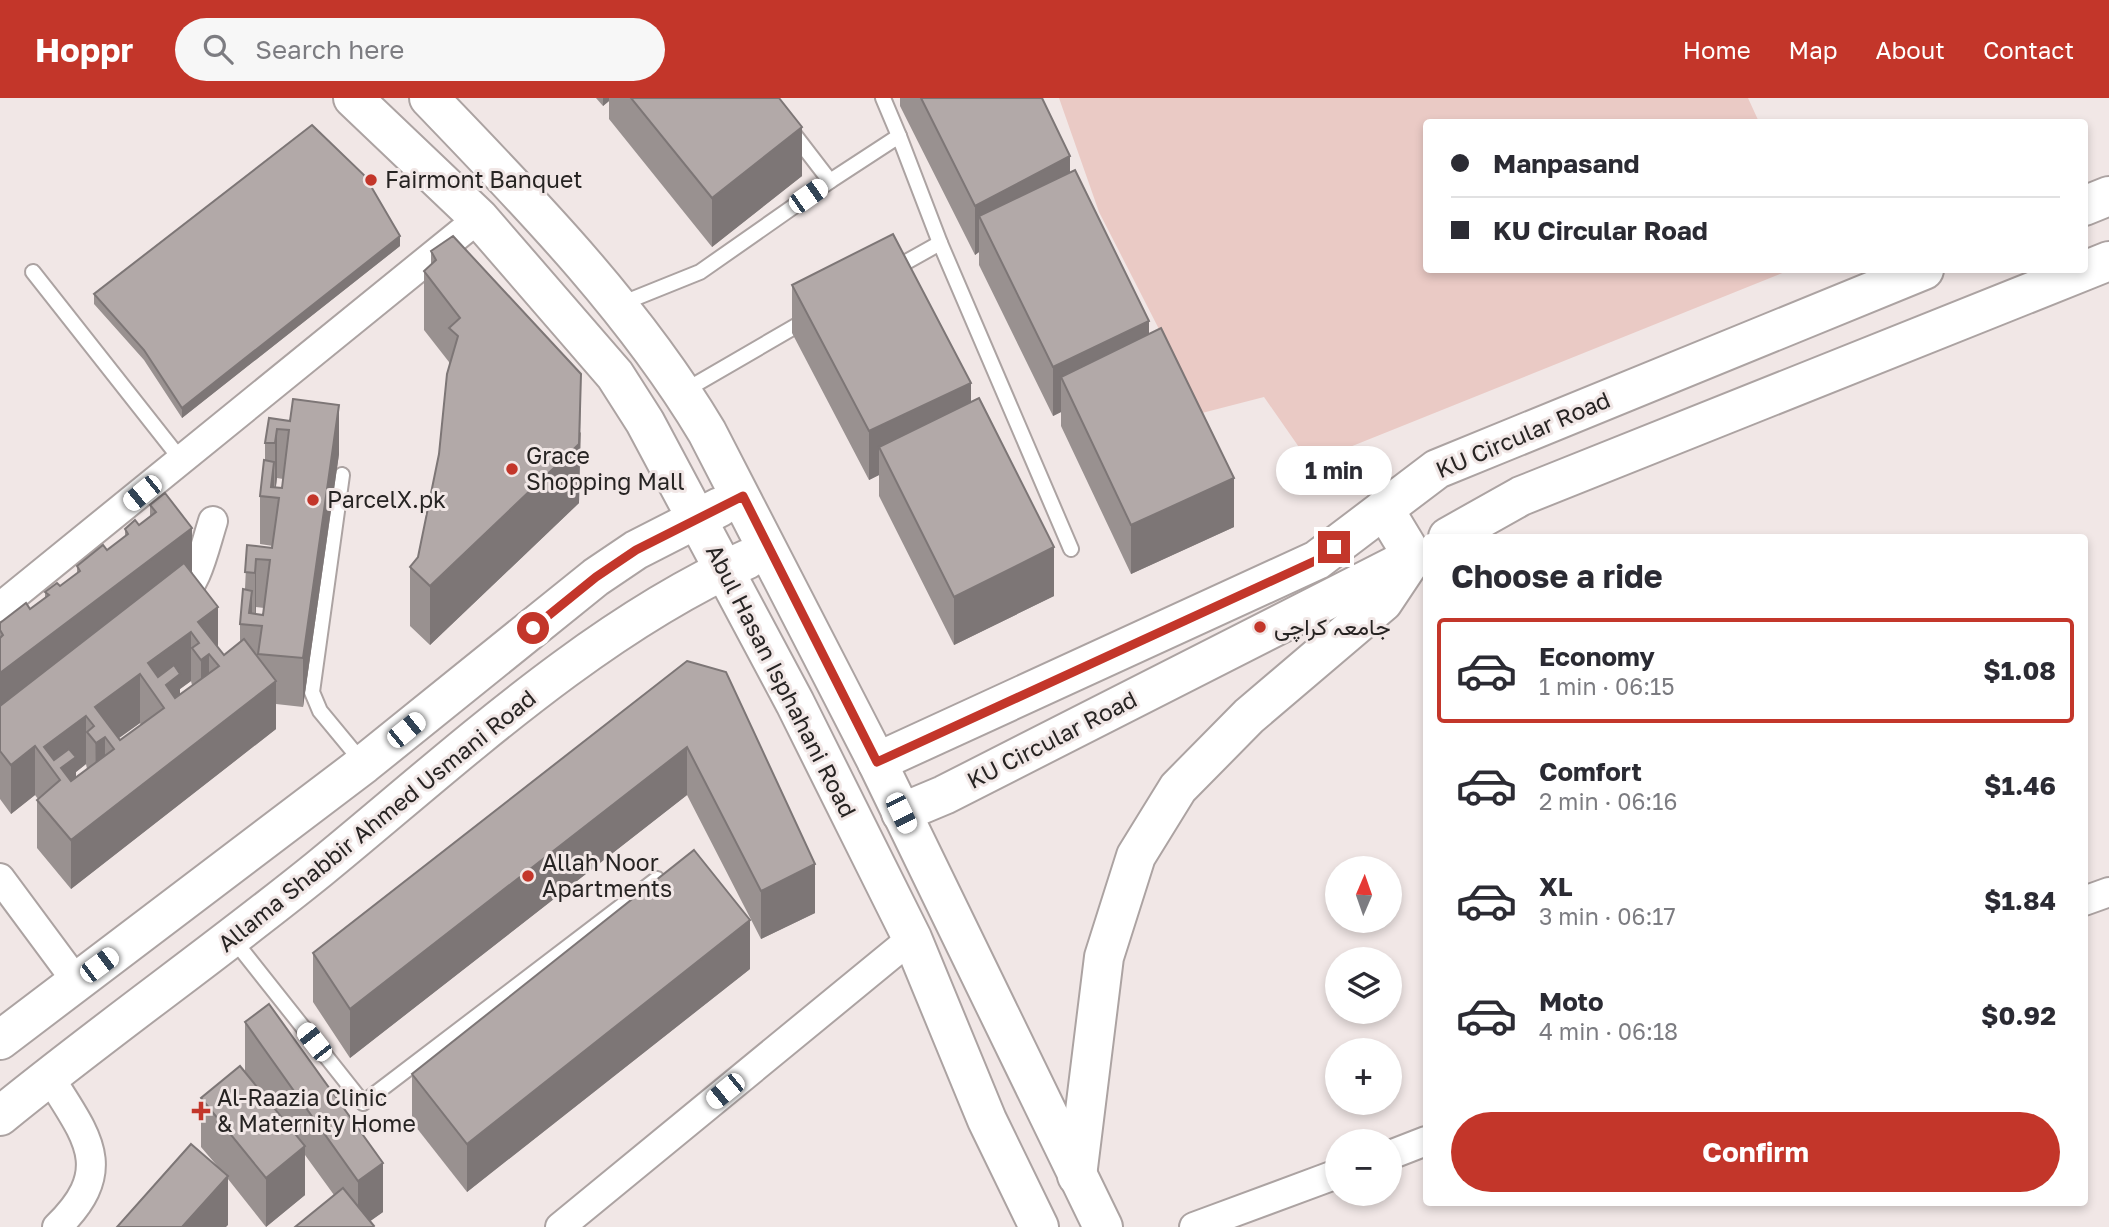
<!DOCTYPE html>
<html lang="en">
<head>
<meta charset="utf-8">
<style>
  body { margin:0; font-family:"Golos Text",Vazirmatn,sans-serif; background:#f7f7f7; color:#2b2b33; height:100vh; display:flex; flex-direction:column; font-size:26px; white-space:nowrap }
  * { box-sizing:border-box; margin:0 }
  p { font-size:23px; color:#7c7c81 }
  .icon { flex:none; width:38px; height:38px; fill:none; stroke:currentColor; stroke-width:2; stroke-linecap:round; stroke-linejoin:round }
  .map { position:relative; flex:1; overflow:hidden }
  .drawer { position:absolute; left:1423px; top:436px; width:665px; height:672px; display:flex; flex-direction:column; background:#fff; border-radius:7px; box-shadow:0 4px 10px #0003 }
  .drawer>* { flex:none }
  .guide { position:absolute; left:1423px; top:21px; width:665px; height:154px; border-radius:7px; box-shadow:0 4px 10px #0003; display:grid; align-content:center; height:154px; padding:0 28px; background:#fff }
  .needle { width:46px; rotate:2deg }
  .controls { position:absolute; left:1325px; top:758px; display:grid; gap:14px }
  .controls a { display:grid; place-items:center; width:77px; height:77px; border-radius:50%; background:#fff; box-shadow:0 4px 10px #0003; font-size:35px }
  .end { position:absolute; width:32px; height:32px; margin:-16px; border:9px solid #c3362a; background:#fff; box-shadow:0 0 0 4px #fff }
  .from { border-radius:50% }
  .bubble { position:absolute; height:49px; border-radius:24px; background:#fff; box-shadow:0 4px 10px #0003; font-size:23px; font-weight:700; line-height:49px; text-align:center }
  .car { position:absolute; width:21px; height:42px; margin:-21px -10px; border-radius:9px; box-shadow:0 0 5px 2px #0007; background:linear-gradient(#fff 24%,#345 0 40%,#fff 0 76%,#345 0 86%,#fff 0) }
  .guide b { display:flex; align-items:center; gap:24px; height:66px; font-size:26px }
  .guide b+b { border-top:2px solid #e1e1e2 }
  .guide i { width:18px; height:18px; background:#2b2b33 }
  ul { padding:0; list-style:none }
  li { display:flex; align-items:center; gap:21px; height:105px; margin:0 14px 10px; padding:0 14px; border:4px solid transparent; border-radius:7px }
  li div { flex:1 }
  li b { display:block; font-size:26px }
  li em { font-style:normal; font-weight:700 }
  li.selected { border-color:#c3362a }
  li>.icon { width:63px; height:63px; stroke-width:1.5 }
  h2 { padding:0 28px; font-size:32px; line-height:84px }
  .cta { display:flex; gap:14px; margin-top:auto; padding:14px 28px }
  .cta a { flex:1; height:80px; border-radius:42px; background:#c3362a; color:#fff; font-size:28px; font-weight:700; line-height:80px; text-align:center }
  header { display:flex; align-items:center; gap:42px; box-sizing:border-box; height:98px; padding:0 35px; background:#c3362a; color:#fff }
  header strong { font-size:33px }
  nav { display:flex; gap:38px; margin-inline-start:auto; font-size:24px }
  .search { width:490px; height:63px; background:#f7f7f7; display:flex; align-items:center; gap:18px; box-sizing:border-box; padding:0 24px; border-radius:38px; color:#7c7c81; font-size:26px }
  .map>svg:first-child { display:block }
  .green { fill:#eacac5 }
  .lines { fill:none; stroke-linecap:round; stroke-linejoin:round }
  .service-casing { stroke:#aca3a2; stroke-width:18 }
  .minor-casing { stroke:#aca3a2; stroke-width:32 }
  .secondary-casing { stroke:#aca3a2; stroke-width:42 }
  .service { stroke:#fff; stroke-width:14 }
  .minor { stroke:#fff; stroke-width:28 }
  .secondary { stroke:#fff; stroke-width:38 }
  .wall { fill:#999190; fill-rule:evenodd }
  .shaded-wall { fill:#7d7676 }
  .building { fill:#b2a9a8; stroke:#7d7676; stroke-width:2; fill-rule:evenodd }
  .route { stroke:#c3362a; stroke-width:9 }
  .poi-dot { fill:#c3362a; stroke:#f1e7e6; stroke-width:2.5 }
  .labels { text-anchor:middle; stroke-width:6; stroke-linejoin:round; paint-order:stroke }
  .poi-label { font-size:23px; fill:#272423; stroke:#f1e7e6; text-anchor:start }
  .street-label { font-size:23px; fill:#272423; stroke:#f1e7e6 }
</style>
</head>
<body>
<header>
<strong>Hoppr</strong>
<div class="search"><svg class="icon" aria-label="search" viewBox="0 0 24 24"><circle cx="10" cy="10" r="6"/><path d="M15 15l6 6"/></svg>Search here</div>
<nav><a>Home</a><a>Map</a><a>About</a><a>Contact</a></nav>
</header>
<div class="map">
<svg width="2109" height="1129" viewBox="0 0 2109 1129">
  <rect width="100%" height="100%" fill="#f1e7e6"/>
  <path class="green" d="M1059,0H1748L1759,24H1426V172H1790L1310,365L1264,299L1202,315L1099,114Z"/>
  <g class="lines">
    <g class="service-casing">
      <g id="service">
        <path d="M883,0L899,38"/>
        <path d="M830,83L899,38L940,145L1071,451"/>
        <path d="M892,172L940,145"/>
        <path d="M33,174L182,363"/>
        <path d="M618,207L700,174L830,83L790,31"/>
        <path d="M684,293L808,221"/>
        <path d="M342,377L312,594L320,613L363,665"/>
        <path d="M233,841L363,1005L657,781"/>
      </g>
    </g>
    <g class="minor-casing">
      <g id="minor">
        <path d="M174,508C198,485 203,455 213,423"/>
        <path d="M0,509L479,120"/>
        <path d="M0,780L77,884"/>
        <path d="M2084,803L2109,794"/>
        <path d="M49,978C85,1037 118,1070 57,1129"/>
        <path d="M1390,1057L1426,1043"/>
        <path d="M560,1129L912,840"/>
        <path d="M1194,1129L1337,1076"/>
      </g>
    </g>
    <g class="secondary-casing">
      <g id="secondary">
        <path d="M353,0L479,120L615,277L645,324L795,605L912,840L987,1022L1039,1129"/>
        <path d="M429,0C528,103 633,210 707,334L877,664L1103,1129"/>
        <path d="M2084,108L2109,98"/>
        <path d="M1448,439L1521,398L2109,163"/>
        <path d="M877,664L1317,462L1437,371L1924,172"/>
        <path d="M901,715L944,697L1412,459"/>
        <path d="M0,942L364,666L596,479L636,452L720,409"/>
        <path d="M0,1018C104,933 214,856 319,771C450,664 592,530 748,461"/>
        <path d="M1077,1078L1104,859L1136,758L1178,690L1249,618L1383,504L1413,459L1384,411"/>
      </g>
    </g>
    <use href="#service" class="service"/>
    <use href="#minor" class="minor"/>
    <use href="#secondary" class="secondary"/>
  </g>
  <g class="wall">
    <path d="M596,0H631L802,78L712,149L609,21V3L603,8Z"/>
    <path d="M900,0H1042L1070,74L1149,237L1234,429L1131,476L1061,328V314L1053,318L979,167V154L975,157L900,8Z"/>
    <path d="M400,148L182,320L144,262L94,206V196Z"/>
    <path d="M431,153L581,335L579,405L430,547L410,528V469L418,459L439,356L449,273V264L424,232V173L431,167Z"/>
    <path d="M792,187L971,304L1054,498L954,547L879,398V377L869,382L792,235Z"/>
    <path d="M269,320L339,356L303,609L276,606V631L71,791L37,750V702L38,701L35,697L11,716L0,701V525L30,511L45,500V494L60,488L77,476V468L107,452L125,438V431L139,427L150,418V407L165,395L218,549L224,557L240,544V526L245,491L247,447L272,450L273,448L260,446V398L265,362V345ZM277,380L283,381L282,390L276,389ZM256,509L264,510L263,517L256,516ZM191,583L192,587L180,597V591ZM140,625L141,627L120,642L118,641ZM86,666L87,671L76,679V674Z"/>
    <path d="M687,563L815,815L761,841L687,697L350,960L313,904V855Z"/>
    <path d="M750,871L467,1094L412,1024V976Z"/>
    <path d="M245,924L383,1114L370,1123L374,1129L334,1097L305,1057V1097L266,1129L228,1081V1127L219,1070L201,1049V1000L250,980L245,973Z"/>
  </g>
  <g class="shaded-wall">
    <path d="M603,0H609V3L603,8Z"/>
    <path d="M802,29V78L712,149V100Z"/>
    <path d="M1070,58V107L979,118V154L975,157V108Z"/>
    <path d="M400,138V148L182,320V310Z"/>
    <path d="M1149,223V272L1061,279V314L1053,318V269Z"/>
    <path d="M581,276L579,405L430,547V488Z"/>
    <path d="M971,285V334L879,349V377L869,382V333Z"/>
    <path d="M339,307V356L303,609V560Z"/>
    <path d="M277,331V380L275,394V345Z"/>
    <path d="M274,364V399L271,389Z"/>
    <path d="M1234,380V429L1131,476V427Z"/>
    <path d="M192,430V479L0,624V575Z"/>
    <path d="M1054,449V498L954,547V499Z"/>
    <path d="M256,461V509L255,524V475Z"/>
    <path d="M252,493V527L249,515Z"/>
    <path d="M218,509V557L209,556V604L201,610V562L198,524Z"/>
    <path d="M191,534V583L180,591V625L148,565Z"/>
    <path d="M140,576V625L110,646L105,639V688L96,694L95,609Z"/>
    <path d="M276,583V631L71,791V742Z"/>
    <path d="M86,618V666L76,674V708L60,682L44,649Z"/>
    <path d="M35,648V697L11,716V667Z"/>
    <path d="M687,649V697L350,960V911Z"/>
    <path d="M815,766V815L761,841V793Z"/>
    <path d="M750,822V871L467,1094V1046Z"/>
    <path d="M305,1048V1097L266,1129V1080Z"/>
    <path d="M383,1065V1114L362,1129H358V1083Z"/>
    <path d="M228,1078V1127L226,1129H182Z"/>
  </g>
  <g class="building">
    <path d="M631,0H779L802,29L712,100Z"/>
    <path d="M921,0H1042L1070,58L975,108Z"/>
    <path d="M312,27L365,78L400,138L182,310L144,252L94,196Z"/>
    <path d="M1075,72L1149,223L1053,269L979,118Z"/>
    <path d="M893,136L971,285L869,333L792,187Z"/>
    <path d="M453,138L581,276L579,346L430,488L410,469L418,459L439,356L447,276L458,238L449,230L460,220L424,173L436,162L431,153Z"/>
    <path d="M1161,230L1234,380L1131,427L1061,279Z"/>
    <path d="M979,300L1054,449L954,499L879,349Z"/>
    <path d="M293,301L339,307L303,560L258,556L262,528L240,526L243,491L252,493L249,515L263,517L270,462L256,461L255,475L245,474L247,447L272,450L279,400L260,398L264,362L274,364L271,389L282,390L289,332L277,331L275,345H265L269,320L290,323Z"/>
    <path d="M165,395L192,430L0,575V540L3,537L0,532V525L26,505L30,511L49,497L45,494L57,485L60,488L80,473L77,468L103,447L107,452L128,436L125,431L135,422L139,427L156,414L150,407Z"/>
    <path d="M184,465L218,509L198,524L224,557L244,541L276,583L71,742L37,702L60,682L35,648L11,667L0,653V608ZM191,534L199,545L192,550L201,562L209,556L219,568L175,600L166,587L180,576L174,567L158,579L148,565ZM140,576L164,610L120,642L95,609ZM86,618L94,628L87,634L96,645L105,639L114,651L71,683L61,670L76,659L69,651L54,662L44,649Z"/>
    <path d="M687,563L726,574L815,766L761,793L687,649L350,911L313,855Z"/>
    <path d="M694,752L750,822L467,1046L412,976Z"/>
    <path d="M269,906L383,1065L358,1083L245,924Z"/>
    <path d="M240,968L305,1048L266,1080L201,1000Z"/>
    <path d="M191,1046L228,1078L182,1129H117Z"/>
    <path d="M343,1090L374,1128L373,1129H295Z"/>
  </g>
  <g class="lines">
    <path class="route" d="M533,530L596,479L636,452L743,398L877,664L1317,462L1334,449"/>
  </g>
  <g class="poi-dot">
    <circle cx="371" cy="82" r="7"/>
    <circle cx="512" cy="371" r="7"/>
    <circle cx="313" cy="402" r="7"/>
    <circle cx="1260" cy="529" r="7"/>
    <circle cx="528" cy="778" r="7"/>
    <path d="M197.5 1002.5h7v7h7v7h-7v7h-7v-7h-7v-7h7z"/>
  </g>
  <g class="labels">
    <g class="poi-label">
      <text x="385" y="90">Fairmont Banquet</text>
      <text x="526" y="366">Grace<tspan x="526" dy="26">Shopping Mall</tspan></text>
      <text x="327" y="410">ParcelX.pk</text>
      <text x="1274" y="537">جامعہ کراچی</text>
      <text x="542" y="773">Allah Noor<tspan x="542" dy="26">Apartments</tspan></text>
      <text x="217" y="1008">Al-Raazia Clinic<tspan x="217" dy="26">&amp; Maternity Home</tspan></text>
    </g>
    <g class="street-label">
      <text transform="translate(1523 337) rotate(-23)" y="8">KU Circular Road</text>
      <text transform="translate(781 583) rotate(63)" y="8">Abul Hasan Isphahani Road</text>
      <text transform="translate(1052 642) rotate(-27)" y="8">KU Circular Road</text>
      <text transform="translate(377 723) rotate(-39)" y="8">Allama Shabbir Ahmed Usmani Road</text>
    </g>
  </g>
</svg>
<div class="controls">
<a><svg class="needle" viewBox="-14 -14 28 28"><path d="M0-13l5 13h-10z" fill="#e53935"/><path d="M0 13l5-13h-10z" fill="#7c7c81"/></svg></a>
<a><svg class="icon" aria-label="layers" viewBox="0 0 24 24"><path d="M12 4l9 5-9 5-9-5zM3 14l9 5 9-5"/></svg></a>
<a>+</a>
<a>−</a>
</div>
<i class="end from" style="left:533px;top:530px"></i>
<i class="end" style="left:1334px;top:449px"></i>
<div class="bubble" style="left:1276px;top:348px;width:116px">1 min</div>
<i class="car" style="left:808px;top:98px;rotate:55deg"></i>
<i class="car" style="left:142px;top:395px;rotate:231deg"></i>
<i class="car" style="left:406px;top:632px;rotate:51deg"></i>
<i class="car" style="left:901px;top:715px;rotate:154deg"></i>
<i class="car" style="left:99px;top:867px;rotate:53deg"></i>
<i class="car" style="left:314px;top:944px;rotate:322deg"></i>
<i class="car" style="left:725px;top:993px;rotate:231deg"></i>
<div class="guide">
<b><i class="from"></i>Manpasand</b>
<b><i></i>KU Circular Road</b>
</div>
<section class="drawer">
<h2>Choose a ride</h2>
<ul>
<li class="selected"><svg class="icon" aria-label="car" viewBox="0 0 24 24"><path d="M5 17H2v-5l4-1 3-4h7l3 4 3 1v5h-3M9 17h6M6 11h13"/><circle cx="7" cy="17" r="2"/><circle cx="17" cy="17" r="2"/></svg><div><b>Economy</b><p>1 min · 06:15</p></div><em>$1.08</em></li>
<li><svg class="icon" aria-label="car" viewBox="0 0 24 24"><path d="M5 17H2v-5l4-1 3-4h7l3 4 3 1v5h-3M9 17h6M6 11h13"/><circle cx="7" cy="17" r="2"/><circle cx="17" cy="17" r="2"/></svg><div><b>Comfort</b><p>2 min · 06:16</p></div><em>$1.46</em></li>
<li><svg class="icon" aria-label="car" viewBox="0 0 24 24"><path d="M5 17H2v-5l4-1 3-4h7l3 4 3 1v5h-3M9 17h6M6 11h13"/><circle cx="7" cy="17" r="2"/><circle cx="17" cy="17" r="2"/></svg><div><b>XL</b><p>3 min · 06:17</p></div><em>$1.84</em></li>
<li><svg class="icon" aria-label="car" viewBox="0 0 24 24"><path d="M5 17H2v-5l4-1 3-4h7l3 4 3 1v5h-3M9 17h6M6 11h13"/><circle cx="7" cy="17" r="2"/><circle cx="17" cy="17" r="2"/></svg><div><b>Moto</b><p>4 min · 06:18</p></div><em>$0.92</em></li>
</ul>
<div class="cta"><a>Confirm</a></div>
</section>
</div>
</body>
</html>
